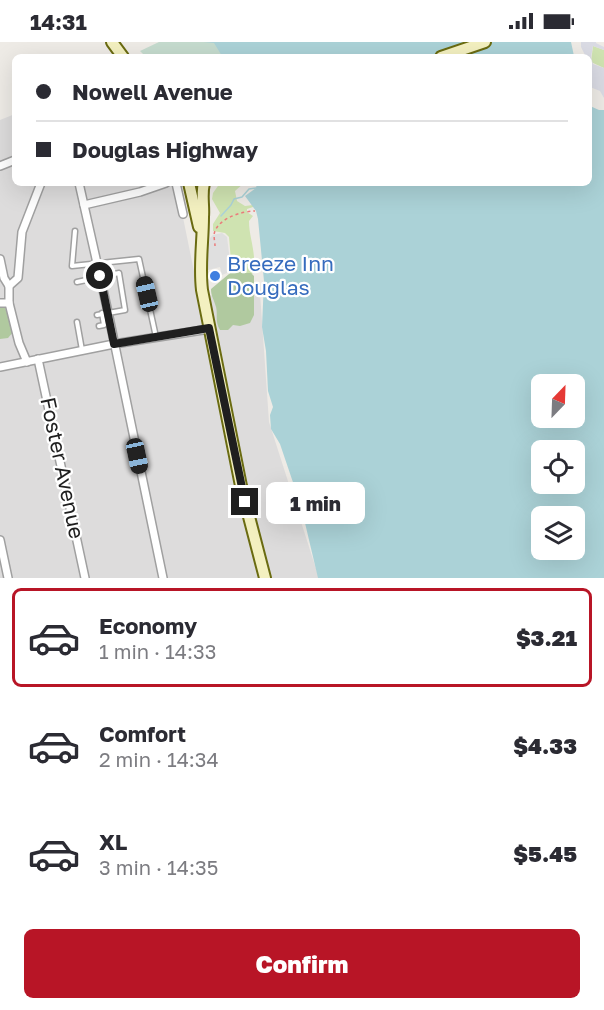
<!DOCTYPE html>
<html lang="en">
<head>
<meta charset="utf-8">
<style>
  body { margin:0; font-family:"Golos Text",sans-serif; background:#f2f2f3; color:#2b2b33; height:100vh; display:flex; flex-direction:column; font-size:22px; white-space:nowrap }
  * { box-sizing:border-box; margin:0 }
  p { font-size:20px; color:#7c7c81 }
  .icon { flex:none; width:33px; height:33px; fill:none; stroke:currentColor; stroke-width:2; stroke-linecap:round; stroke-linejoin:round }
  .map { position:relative; height:536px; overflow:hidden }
  .details { display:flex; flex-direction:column; background:#fff; flex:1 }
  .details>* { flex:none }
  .guide { position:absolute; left:12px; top:12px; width:580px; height:132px; border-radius:9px; box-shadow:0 6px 24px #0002; display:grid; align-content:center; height:132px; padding:0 24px; background:#fff }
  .needle { width:39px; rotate:23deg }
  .buttons { position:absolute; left:531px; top:332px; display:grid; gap:12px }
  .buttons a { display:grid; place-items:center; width:54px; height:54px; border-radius:9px; background:#fff; box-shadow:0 6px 24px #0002; font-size:30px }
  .end { position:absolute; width:27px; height:27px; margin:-14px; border:8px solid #1f1f1f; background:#fff; box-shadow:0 0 0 3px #fff }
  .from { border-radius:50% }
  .bubble { position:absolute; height:42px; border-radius:9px; background:#fff; box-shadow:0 6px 24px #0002; font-size:20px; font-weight:800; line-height:42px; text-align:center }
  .car { position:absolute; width:18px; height:36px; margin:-18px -9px; border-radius:8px; box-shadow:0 0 4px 2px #0007; background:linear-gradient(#222 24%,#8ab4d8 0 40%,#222 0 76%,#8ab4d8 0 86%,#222 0) }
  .guide b { display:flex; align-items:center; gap:21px; height:57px; font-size:22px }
  .guide b+b { border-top:2px solid #e1e1e2 }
  .guide i { width:15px; height:15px; background:#2b2b33 }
  ul { padding:10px 0 0; list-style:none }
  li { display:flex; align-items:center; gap:18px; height:99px; margin:0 12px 9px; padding:0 12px; border:3px solid transparent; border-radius:9px }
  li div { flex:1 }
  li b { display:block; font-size:22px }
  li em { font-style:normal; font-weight:800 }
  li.active { border-color:#b81526 }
  li>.icon { width:54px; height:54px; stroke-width:1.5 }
  .action { display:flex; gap:12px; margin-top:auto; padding:12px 24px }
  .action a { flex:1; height:69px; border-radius:9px; background:#b81526; color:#fff; font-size:24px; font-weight:800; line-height:69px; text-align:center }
  .status { display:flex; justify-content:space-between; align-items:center; height:42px; padding:0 30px; background:#fff; direction:ltr }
  .status svg { height:16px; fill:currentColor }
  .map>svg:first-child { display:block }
  .residential { fill:#dddcdc }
  .grass { fill:#cfe3b1 }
  .forest { fill:#b0c99f }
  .wetland { fill:#c5dbce }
  .parking { fill:#dfdfdf }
  .plaza { fill:#dadbe4 }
  .water { fill:#abd2d7; fill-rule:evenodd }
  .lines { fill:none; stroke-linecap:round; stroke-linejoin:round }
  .stream { stroke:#abd2d7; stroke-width:1.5 }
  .lane-casing { stroke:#a0a0a0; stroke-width:7 }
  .street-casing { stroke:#a0a0a0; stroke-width:10 }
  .secondary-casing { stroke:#6a6b11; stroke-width:14 }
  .path { stroke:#eb7b7b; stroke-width:1.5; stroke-dasharray:3 3; stroke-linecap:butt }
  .lane { stroke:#fff; stroke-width:4 }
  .street { stroke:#fff; stroke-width:7 }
  .secondary { stroke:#f3f0c0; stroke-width:10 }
  .route { stroke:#1f1f1f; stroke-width:8 }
  .shop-dot { fill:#3f7fe0; stroke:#fff; stroke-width:2 }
  .labels { text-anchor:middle; stroke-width:4.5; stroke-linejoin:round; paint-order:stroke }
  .shop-label { font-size:21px; fill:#366cbe; stroke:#fff; text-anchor:start }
  .street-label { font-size:21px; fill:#1f1f1f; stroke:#fff }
</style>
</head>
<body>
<div class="status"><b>14:31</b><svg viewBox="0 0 49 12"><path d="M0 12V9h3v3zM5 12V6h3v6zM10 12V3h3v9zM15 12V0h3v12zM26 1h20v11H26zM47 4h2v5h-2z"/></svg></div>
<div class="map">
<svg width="604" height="536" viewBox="0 0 604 536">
  <rect width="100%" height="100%" fill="#eeebe6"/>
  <path class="residential" d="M15,72V141H176L199,254L260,251L269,380L319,536H0V78Z"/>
  <g class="grass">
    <path d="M593,4L604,8V26L591,20Z"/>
    <path d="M220,141H244L235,149L237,159L245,164L253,163V165L247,167V170L253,174L249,179C249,199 259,214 251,236L232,231L229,195L225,191L213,189V182L220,171L212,157L213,151Z"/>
  </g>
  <g class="forest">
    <path d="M235,227L242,231H251L254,234V273L250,281L240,284L233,283L228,288H220C214,278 219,271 215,262C213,255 211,254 211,247Z"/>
    <path d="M0,266H5L14,289L8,296L0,297Z"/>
  </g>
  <path class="wetland" d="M159,0H370L374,15H146L140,9Z"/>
  <path class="parking" d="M222,191L227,195L230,219L227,231L222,233L220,225L208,228L207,216L210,196L213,193Z"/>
  <path class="plaza" d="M581,0H596V1L604,5V8L593,4L591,15L593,22L604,26V56L600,49L590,45V15H586L581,5Z"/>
  <g class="water">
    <path d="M204,0H571L574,14L225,15L222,14L214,1Z"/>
    <path d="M590,64L599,68H604V536H318L301,464L280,402L271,387L270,373L273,365L268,349L266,309L262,285L264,239L258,177L256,169L245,154L256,146L257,141H590ZM542,342H574V375H542ZM542,408H574V441H542ZM542,474H574V507H542Z"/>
  </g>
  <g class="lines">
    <path class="stream" d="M221,174L231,163L234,157L242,155L249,147L256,146"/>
    <g class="lane-casing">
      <g id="lane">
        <path d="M75,189L72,224L139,217L156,295"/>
        <path d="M77,240L119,231L125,268L97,273"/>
        <path d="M77,280L82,308"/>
        <path d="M99,284L104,283L102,271"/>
      </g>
    </g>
    <g class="street-casing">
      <g id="street">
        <path d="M0,124L15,118"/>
        <path d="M79,141L108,270L163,536"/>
        <path d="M176,141L183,172"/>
        <path d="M84,163L140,150L166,141"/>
        <path d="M0,217L4,236L9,244V261L19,301L27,320"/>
        <path d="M9,244L18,236L22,190L41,141"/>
        <path d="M0,261H9"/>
        <path d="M38,317L85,536"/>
        <path d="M0,325L114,302L209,287"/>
        <path d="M0,498L8,536"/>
      </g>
    </g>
    <g class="secondary-casing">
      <g id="secondary">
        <path d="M112,0L123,15"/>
        <path d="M441,15L485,0"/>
        <path d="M189,141L199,185"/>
        <path d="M204,141C201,153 204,163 203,175C203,200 199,223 202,248L241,444L265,536"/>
      </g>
    </g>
    <path class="path" d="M215,204C215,200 213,193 215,189C220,176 242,169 255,169"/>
    <use href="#lane" class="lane"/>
    <use href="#street" class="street"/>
    <use href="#secondary" class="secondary"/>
  </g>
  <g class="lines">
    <path class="route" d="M100,234L114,302L209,286L245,460"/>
  </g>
  <circle class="shop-dot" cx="215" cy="234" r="6"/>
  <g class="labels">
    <g class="shop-label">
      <text x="227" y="229">Breeze Inn<tspan x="227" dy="24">Douglas</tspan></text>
    </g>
    <g class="street-label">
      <text transform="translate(62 426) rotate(78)" y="7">Foster Avenue</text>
    </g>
  </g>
</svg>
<div class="buttons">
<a><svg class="needle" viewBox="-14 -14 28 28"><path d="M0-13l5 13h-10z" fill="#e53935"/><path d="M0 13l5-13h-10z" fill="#7c7c81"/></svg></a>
<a><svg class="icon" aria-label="locate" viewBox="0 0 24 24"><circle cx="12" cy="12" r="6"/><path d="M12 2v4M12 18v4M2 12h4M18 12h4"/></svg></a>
<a><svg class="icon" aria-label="layers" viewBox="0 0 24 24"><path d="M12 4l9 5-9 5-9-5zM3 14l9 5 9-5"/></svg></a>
</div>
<i class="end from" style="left:100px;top:234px"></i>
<i class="end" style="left:245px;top:460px"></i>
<div class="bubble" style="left:266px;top:440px;width:99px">1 min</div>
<i class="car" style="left:147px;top:252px;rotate:347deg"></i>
<i class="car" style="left:137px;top:414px;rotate:168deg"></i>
<div class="guide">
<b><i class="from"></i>Nowell Avenue</b>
<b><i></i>Douglas Highway</b>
</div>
</div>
<section class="details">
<ul>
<li class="active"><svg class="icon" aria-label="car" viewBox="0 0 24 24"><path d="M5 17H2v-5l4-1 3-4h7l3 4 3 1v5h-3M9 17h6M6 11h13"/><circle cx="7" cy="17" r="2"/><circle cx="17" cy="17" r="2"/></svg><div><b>Economy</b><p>1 min · 14:33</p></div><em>$3.21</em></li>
<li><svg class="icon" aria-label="car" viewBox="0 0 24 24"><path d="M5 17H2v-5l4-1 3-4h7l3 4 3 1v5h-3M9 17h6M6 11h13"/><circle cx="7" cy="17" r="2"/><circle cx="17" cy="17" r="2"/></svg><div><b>Comfort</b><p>2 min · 14:34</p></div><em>$4.33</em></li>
<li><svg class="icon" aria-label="car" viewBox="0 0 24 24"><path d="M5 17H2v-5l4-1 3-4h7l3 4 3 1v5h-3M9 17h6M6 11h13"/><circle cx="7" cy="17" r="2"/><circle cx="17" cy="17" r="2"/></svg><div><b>XL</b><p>3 min · 14:35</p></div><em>$5.45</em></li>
</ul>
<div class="action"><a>Confirm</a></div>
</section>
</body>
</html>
